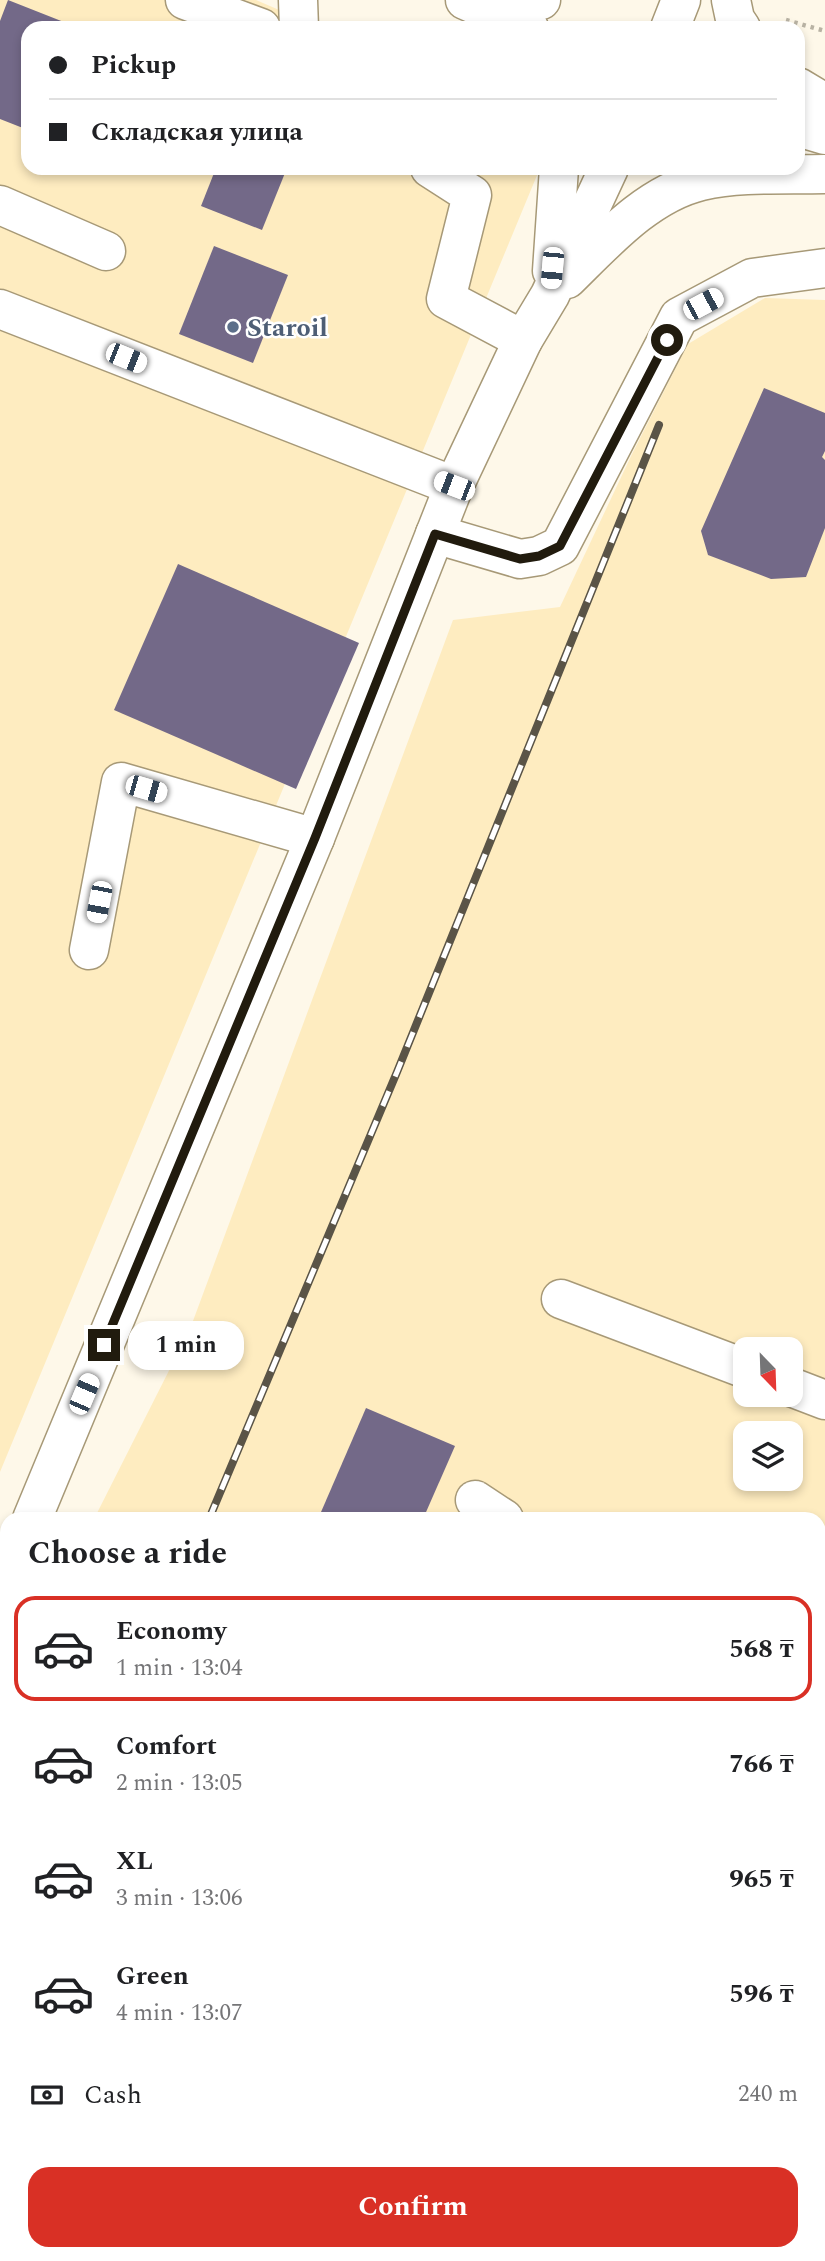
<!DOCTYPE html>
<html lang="en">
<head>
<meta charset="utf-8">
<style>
  body { margin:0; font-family:Spectral,serif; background:#f2f2f2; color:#202124; height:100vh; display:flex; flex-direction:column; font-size:26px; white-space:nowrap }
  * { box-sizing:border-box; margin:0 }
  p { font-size:23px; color:#757577 }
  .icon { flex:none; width:38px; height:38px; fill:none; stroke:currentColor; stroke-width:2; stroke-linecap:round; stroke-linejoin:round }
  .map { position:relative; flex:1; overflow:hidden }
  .sheet { position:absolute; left:0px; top:1512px; width:826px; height:749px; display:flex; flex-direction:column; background:#fff; border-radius:21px 21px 0 0; box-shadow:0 4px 10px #0003 }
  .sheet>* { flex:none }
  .banner { position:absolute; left:21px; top:21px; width:784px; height:154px; border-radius:21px; box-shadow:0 4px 10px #0003; display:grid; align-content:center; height:154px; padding:0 28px; background:#fff }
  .needle { width:46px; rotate:157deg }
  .fabs { position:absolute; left:733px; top:1337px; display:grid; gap:14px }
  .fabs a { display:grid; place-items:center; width:70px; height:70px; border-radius:14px; background:#fff; box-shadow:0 4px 10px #0003; font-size:35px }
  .end { position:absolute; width:32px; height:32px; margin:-16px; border:9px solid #211b0e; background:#fff; box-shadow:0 0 0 4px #fff }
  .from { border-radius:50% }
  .bubble { position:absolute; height:49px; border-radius:21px; background:#fff; box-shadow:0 4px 10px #0003; font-size:23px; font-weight:700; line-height:49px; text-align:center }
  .car { position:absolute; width:21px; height:42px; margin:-21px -10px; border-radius:9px; box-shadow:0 0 5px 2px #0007; background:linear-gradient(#fff 24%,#345 0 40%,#fff 0 76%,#345 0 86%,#fff 0) }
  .banner b { display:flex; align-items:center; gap:24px; height:66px; font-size:26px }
  .banner b+b { border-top:2px solid #e0e0e0 }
  .banner i { width:18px; height:18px; background:#202124 }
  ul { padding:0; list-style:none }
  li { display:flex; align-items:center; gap:21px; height:105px; margin:0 14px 10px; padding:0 14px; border:4px solid transparent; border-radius:21px }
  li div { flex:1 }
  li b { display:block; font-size:26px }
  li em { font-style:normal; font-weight:700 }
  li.active { border-color:#d93025 }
  li>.icon { width:63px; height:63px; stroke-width:1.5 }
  h2 { padding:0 28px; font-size:32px; line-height:84px }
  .pay { display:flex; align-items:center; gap:18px; height:77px; padding:0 28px; font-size:26px }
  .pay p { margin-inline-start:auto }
  .action { display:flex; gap:14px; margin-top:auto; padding:14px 28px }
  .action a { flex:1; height:80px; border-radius:21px; background:#d93025; color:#fff; font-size:28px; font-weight:700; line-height:80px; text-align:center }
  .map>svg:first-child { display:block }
  .built { fill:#feecc0; fill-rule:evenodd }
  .building { fill:#736988 }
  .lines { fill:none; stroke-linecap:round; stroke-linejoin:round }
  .minor-casing { stroke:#a79977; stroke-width:41 }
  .major-casing { stroke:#a79977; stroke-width:41 }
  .highway-casing { stroke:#a79977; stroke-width:41 }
  .path { stroke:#b9b3a4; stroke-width:4.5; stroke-dasharray:3.5 5; stroke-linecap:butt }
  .minor { stroke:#fff; stroke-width:38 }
  .major { stroke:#fff; stroke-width:38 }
  .highway { stroke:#fff; stroke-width:38 }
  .rail-casing { stroke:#5a5447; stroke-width:8 }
  .rail { stroke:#fff; stroke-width:5; stroke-dasharray:16; stroke-linecap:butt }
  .route { stroke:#211b0e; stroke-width:9 }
  .service-dot { fill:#5c6f8a; stroke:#fff; stroke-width:2.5 }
  .labels { text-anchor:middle; stroke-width:5; stroke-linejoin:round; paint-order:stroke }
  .service-label { font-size:26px; font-weight:bold; fill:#4e5e75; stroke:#fff; text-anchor:start }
</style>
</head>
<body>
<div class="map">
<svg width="825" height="2261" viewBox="0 0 825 2261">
  <rect width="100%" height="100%" fill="#fef8e9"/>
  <g class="built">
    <path d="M0,0H256L321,28H28V168H540L0,1472Z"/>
    <path d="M765,298L825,300V2261H0V1740L7,1724V2254H819V1519H94L190,1329L453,620L560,607L632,454L688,344ZM746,1349H791V1395H746ZM746,1433H791V1479H746Z"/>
  </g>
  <g class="building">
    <path d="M8,0L79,28H28V130L0,119V21Z"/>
    <path d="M216,168H287L262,230L201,206Z"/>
    <path d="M214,246L288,275L253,363L179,334Z"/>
    <path d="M764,388L825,413V451L822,457L825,460V528L806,577L771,579L708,555L701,531Z"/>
    <path d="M178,564L359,643L296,789L114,710Z"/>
    <path d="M366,1408L455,1446L423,1519H318Z"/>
    <path d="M350,2254H657L674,2261H347Z"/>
  </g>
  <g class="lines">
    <g class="minor-casing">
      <g id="minor">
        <path d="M185,0L261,28"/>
        <path d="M298,0L299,28"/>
        <path d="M430,168L472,195L446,299L523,340"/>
        <path d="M0,205L106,251"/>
        <path d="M552,271L559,168"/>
        <path d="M567,279C605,242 647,194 701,181C741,172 784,175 825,174"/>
        <path d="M0,309L454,486"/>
        <path d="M435,534L520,559L539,556L560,546L679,317L752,278L825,268"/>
        <path d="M89,950L121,782L315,838"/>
        <path d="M561,1299L746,1369"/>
        <path d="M791,1387L825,1400"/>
        <path d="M475,1500L504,1519"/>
        <path d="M32,1519L315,838L454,486L523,340L550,295L609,168"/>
        <path d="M0,1602L7,1584"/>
        <path d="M819,2083L825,2085"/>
      </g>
    </g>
    <g class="major-casing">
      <g id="major">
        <path d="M731,0L735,19L741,28"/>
        <path d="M487,10L541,0"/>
        <path d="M670,28L681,0"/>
        <path d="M798,87L825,103"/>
      </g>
    </g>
    <g class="highway-casing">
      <g id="highway">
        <path d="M465,0L529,28"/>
        <path d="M798,127L825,135"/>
      </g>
    </g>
    <path class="path" d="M786,20L825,31"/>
    <use href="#minor" class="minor"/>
    <use href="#major" class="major"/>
    <use href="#highway" class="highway"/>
    <g class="rail-casing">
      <g id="rail">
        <path d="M209,1519L397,1072L659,425"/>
        <path d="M0,1997L7,1982"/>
      </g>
    </g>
    <use href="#rail" class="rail"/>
  </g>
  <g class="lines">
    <path class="route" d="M104,1345L315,838L435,534L520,559L539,556L560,546L667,340"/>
  </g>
  <circle class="service-dot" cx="233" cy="327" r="7"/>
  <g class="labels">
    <g class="service-label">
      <text x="247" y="336">Staroil</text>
    </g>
  </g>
</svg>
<div class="fabs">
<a><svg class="needle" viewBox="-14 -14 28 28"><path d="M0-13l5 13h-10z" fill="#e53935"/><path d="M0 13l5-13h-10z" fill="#757577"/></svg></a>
<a><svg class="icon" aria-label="layers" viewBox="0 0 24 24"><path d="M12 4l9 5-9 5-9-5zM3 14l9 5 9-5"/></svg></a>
</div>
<i class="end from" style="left:667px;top:340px"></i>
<i class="end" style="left:104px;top:1345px"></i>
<div class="bubble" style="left:128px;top:1321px;width:116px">1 min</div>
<i class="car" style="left:552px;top:268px;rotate:185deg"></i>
<i class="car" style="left:703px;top:304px;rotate:62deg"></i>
<i class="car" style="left:126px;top:358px;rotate:112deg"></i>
<i class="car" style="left:454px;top:486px;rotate:291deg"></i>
<i class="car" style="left:146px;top:789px;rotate:106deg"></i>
<i class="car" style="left:99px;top:902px;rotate:191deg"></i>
<i class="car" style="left:84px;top:1394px;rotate:23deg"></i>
<div class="banner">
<b><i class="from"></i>Pickup</b>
<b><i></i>Складская улица</b>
</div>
<section class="sheet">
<h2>Choose a ride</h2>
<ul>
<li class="active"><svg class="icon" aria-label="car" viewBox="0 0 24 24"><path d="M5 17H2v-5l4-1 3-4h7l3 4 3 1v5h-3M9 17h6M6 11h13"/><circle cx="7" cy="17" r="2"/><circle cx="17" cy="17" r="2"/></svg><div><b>Economy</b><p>1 min · 13:04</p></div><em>568 ₸</em></li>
<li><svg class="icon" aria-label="car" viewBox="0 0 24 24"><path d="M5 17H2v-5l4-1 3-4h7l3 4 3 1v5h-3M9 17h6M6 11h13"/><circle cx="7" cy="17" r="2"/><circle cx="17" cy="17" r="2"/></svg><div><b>Comfort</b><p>2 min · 13:05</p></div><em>766 ₸</em></li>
<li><svg class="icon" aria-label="car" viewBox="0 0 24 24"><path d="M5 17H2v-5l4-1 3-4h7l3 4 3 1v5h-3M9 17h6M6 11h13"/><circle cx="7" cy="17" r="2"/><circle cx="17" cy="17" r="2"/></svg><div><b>XL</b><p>3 min · 13:06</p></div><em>965 ₸</em></li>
<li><svg class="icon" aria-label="car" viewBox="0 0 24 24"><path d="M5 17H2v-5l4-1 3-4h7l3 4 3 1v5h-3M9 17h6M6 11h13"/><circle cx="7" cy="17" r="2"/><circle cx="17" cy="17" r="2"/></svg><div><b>Green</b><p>4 min · 13:07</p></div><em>596 ₸</em></li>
</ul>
<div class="pay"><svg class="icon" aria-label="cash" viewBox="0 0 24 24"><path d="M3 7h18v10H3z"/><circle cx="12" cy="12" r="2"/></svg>Cash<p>240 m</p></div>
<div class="action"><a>Confirm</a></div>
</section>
</div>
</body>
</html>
